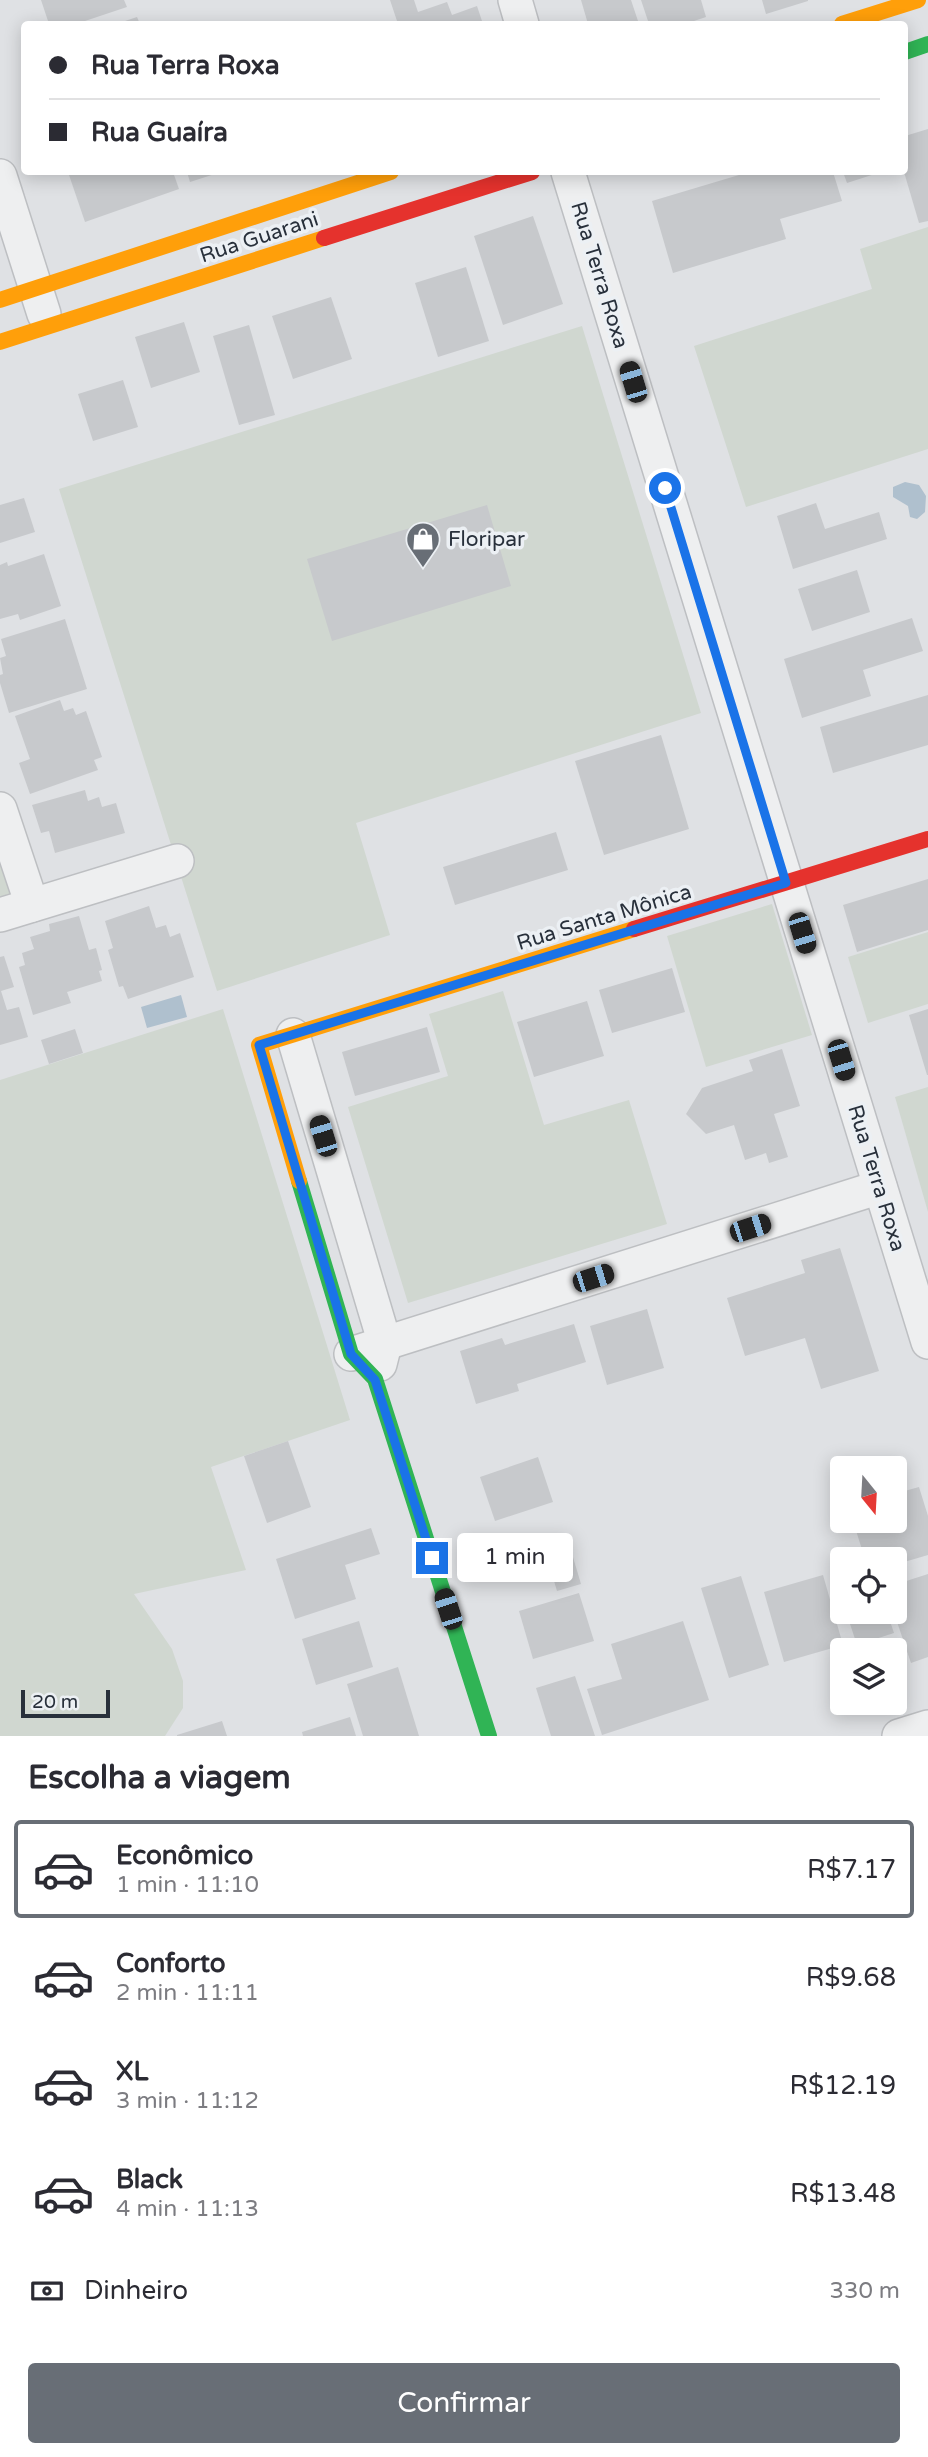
<!DOCTYPE html>
<html lang="pt">
<head>
<meta charset="utf-8">
<style>
  body { margin:0; font-family:"Varela Round",sans-serif; background:#f7f7f7; color:#2b2b33; height:100vh; display:flex; flex-direction:column; font-size:26px; white-space:nowrap }
  * { box-sizing:border-box; margin:0 }
  p { font-size:23px; color:#7c7c81 }
  .icon { flex:none; width:38px; height:38px; fill:none; stroke:currentColor; stroke-width:2; stroke-linecap:round; stroke-linejoin:round }
  .map { position:relative; height:1736px; overflow:hidden }
  .details { display:flex; flex-direction:column; background:#fff; flex:1 }
  .details>* { flex:none }
  .banner { position:absolute; left:21px; top:21px; width:887px; height:154px; border-radius:7px; box-shadow:0 4px 18px #0003; display:grid; align-content:center; height:154px; padding:0 28px; background:#fff }
  .needle { width:46px; rotate:162deg }
  .buttons { position:absolute; left:830px; top:1456px; display:grid; gap:14px }
  .buttons a { display:grid; place-items:center; width:77px; height:77px; border-radius:7px; background:#fff; box-shadow:0 4px 18px #0003; font-size:35px }
  .scale { position:absolute; left:21px; bottom:18px; width:89px; box-sizing:border-box; padding-left:7px; border:4px solid #28303b; border-top:0; font-size:19px; line-height:24px; white-space:nowrap; color:#28303b; -webkit-text-stroke:5px #ecf0f4; paint-order:stroke }
  .end { position:absolute; width:32px; height:32px; margin:-16px; border:9px solid #1a73e8; background:#fff; box-shadow:0 0 0 4px #fff }
  .from { border-radius:50% }
  .bubble { position:absolute; height:49px; border-radius:7px; background:#fff; box-shadow:0 4px 18px #0003; font-size:23px; font-weight:600; line-height:49px; text-align:center }
  .car { position:absolute; width:21px; height:42px; margin:-21px -10px; border-radius:9px; box-shadow:0 0 5px 2px #0007; background:linear-gradient(#222 24%,#8ab4d8 0 40%,#222 0 76%,#8ab4d8 0 86%,#222 0) }
  .banner b { display:flex; align-items:center; gap:24px; height:66px; font-size:26px }
  .banner b+b { border-top:2px solid #e1e1e2 }
  .banner i { width:18px; height:18px; background:#2b2b33 }
  ul { padding:0; list-style:none }
  li { display:flex; align-items:center; gap:21px; height:98px; margin:0 14px 10px; padding:0 14px; border:4px solid transparent; border-radius:7px }
  li div { flex:1 }
  li b { display:block; font-size:26px }
  li em { font-style:normal; font-weight:600 }
  li.current { border-color:#686e76 }
  li>.icon { width:63px; height:63px; stroke-width:1.5 }
  h2 { padding:0 28px; font-size:32px; line-height:84px }
  .pay { display:flex; align-items:center; gap:18px; height:77px; padding:0 28px; font-size:26px }
  .pay p { margin-inline-start:auto }
  .primary-button { display:flex; gap:14px; margin-top:auto; padding:14px 28px }
  .primary-button a { flex:1; height:80px; border-radius:7px; background:#686e76; color:#fff; font-size:28px; font-weight:600; line-height:80px; text-align:center }
  .map>svg:first-child { display:block }
  .green { fill:#d0d7d0 }
  .water { fill:#afc0ce }
  .building { fill:#c7c9cc }
  .lines { fill:none; stroke-linecap:round; stroke-linejoin:round }
  .street-casing { stroke:#bdbfc2; stroke-width:36 }
  .street { stroke:#eeeff0; stroke-width:33 }
  .fast { stroke:#30b455; stroke-width:16 }
  .slow { stroke:#ff9f0a; stroke-width:16 }
  .jam { stroke:#e5322d; stroke-width:16 }
  .route { stroke:#1a73e8; stroke-width:9 }
  .labels { text-anchor:middle; stroke-width:7; stroke-linejoin:round; paint-order:stroke }
  .street-label { font-size:21px; fill:#28303b; stroke:#ecf0f4 }
  .poi-label { font-size:21px; fill:#28303b; stroke:#ecf0f4; text-anchor:start }
</style>
</head>
<body>
<div class="map">
<svg width="928" height="1736" viewBox="0 0 928 1736">
  <rect width="100%" height="100%" fill="#dfe1e4"/>
  <g class="green">
    <path d="M928,227V449L746,507L694,346L872,289L860,249Z"/>
    <path d="M582,326L701,713L356,823L390,935L217,991L59,489Z"/>
    <path d="M0,861L11,894L0,897Z"/>
    <path d="M772,904L812,1035L706,1067L667,936Z"/>
    <path d="M928,932V1004L868,1023L848,957Z"/>
    <path d="M503,991L544,1125L629,1100L667,1224L408,1303L348,1107L448,1076L429,1014Z"/>
    <path d="M223,1009L350,1420L211,1467L246,1570L134,1594L172,1649L183,1681V1708L165,1736H0V1080Z"/>
    <path d="M928,1087V1212L895,1097Z"/>
  </g>
  <g class="water">
    <path d="M905,482L919,485L926,496L925,512L917,519L910,517L908,506L893,497V487Z"/>
    <path d="M181,995L187,1017L147,1028L141,1007Z"/>
  </g>
  <g class="building">
    <path d="M41,0H124L127,7L76,24H49Z"/>
    <path d="M390,0H414L418,12L447,2L452,15L477,6L483,24H398Z"/>
    <path d="M581,0H631L639,24H588Z"/>
    <path d="M641,0H701L706,17L685,24H649Z"/>
    <path d="M762,0H808V1L766,14Z"/>
    <path d="M137,17L140,24H116Z"/>
    <path d="M928,129V221L919,223L904,172L905,136Z"/>
    <path d="M68,172H173L179,189L85,222Z"/>
    <path d="M187,172H221L190,182Z"/>
    <path d="M749,172H833L842,201L780,219L786,239L673,273L652,201Z"/>
    <path d="M843,172H881L847,183Z"/>
    <path d="M533,216L563,304L503,325L474,236Z"/>
    <path d="M466,267L489,341L438,357L415,283Z"/>
    <path d="M331,297L352,359L293,379L272,316Z"/>
    <path d="M184,322L200,372L151,388L135,337Z"/>
    <path d="M249,325L275,415L239,425L213,336Z"/>
    <path d="M123,380L138,427L93,441L78,394Z"/>
    <path d="M24,498L35,532L0,543V505Z"/>
    <path d="M816,503L825,529L879,512L887,539L793,569L777,516Z"/>
    <path d="M487,505L511,586L332,641L307,559Z"/>
    <path d="M44,554L61,606L20,620L18,614L0,619V565L7,562L8,566Z"/>
    <path d="M857,570L870,612L812,631L798,589Z"/>
    <path d="M912,618L923,651L863,670L871,696L802,718L784,659Z"/>
    <path d="M65,619L87,689L9,713L0,683V675L3,674L0,658L6,656L1,639Z"/>
    <path d="M928,695V745L833,773L820,727Z"/>
    <path d="M60,700L64,711L73,708L76,715L86,711L102,757L94,760L98,770L30,794L19,763L30,759L15,716Z"/>
    <path d="M661,735L689,829L604,855L575,761Z"/>
    <path d="M85,790L88,801L99,797L102,807L116,803L125,833L55,853L49,831L41,833L32,805Z"/>
    <path d="M556,832L568,870L455,905L443,867Z"/>
    <path d="M928,879V930L857,952L843,905Z"/>
    <path d="M149,906L156,928L166,925L170,937L180,933L194,977L128,999L123,986L119,987L108,950L113,948L105,921Z"/>
    <path d="M79,916L89,950L96,948L102,970L99,971L102,981L67,992L71,1003L33,1015L19,967L25,965L22,953L34,949L30,937L50,931L49,924Z"/>
    <path d="M4,956L14,987L1,991L7,1010L19,1007L28,1037L0,1045V957Z"/>
    <path d="M672,968L685,1012L612,1033L599,990Z"/>
    <path d="M587,1001L604,1056L534,1077L517,1022Z"/>
    <path d="M928,1009V1075H927L909,1015Z"/>
    <path d="M427,1027L440,1072L355,1096L342,1052Z"/>
    <path d="M75,1029L83,1053L49,1064L41,1040Z"/>
    <path d="M782,1049L800,1106L774,1114L788,1157L769,1163L766,1153L745,1160L734,1125L706,1134L686,1114L702,1088L753,1071L749,1060Z"/>
    <path d="M840,1248L879,1371L821,1389L805,1338L745,1356L727,1298L805,1273L801,1260Z"/>
    <path d="M647,1309L664,1368L607,1385L590,1326Z"/>
    <path d="M574,1324L586,1362L517,1384L519,1391L476,1404L460,1351L502,1338L505,1345Z"/>
    <path d="M288,1441L311,1507L267,1523L244,1456Z"/>
    <path d="M538,1457L553,1502L495,1521L480,1477Z"/>
    <path d="M919,1487L928,1516V1555L894,1565V1559H865L853,1521H894V1494Z"/>
    <path d="M371,1528L380,1554L345,1565L356,1599L295,1619L276,1559Z"/>
    <path d="M567,1537L581,1584L557,1591L543,1544Z"/>
    <path d="M928,1574V1657L911,1663L894,1613V1585Z"/>
    <path d="M823,1575L843,1645L784,1662L764,1592Z"/>
    <path d="M741,1576L769,1665L729,1678L701,1588Z"/>
    <path d="M579,1593L594,1641L533,1659L519,1611Z"/>
    <path d="M846,1612H887L894,1633L857,1645Z"/>
    <path d="M359,1621L373,1667L316,1685L302,1639Z"/>
    <path d="M683,1621L709,1700L602,1735L587,1689L622,1679L611,1644Z"/>
    <path d="M398,1667L419,1736H363L347,1684Z"/>
    <path d="M575,1676L595,1736H551L536,1688Z"/>
    <path d="M350,1717L356,1736H303L302,1732Z"/>
    <path d="M222,1721L227,1736H177V1735Z"/>
  </g>
  <g class="lines">
    <g class="street-casing">
      <g id="street">
        <path d="M515,0L522,24"/>
        <path d="M568,172L928,1342"/>
        <path d="M0,176L44,314"/>
        <path d="M0,809L32,905"/>
        <path d="M0,915L177,861"/>
        <path d="M293,1035L385,1344L380,1364"/>
        <path d="M351,1354L880,1187"/>
        <path d="M899,1736L928,1727"/>
      </g>
    </g>
    <use href="#street" class="street"/>
    <g class="fast">
      <path d="M905,52L928,44"/>
      <path d="M299,1181L351,1354L375,1379L489,1736"/>
    </g>
    <g class="slow">
      <path d="M842,24L918,0"/>
      <path d="M0,300L391,172"/>
      <path d="M0,342L324,238"/>
      <path d="M299,1181L259,1045L634,929"/>
    </g>
    <g class="jam">
      <path d="M324,238L532,172"/>
      <path d="M634,929L928,839"/>
    </g>
  </g>
  <g class="lines">
    <path class="route" d="M432,1558L375,1380L351,1354L259,1045L786,883L665,488"/>
  </g>
  <defs>
    <g id="shop-pin" transform="scale(1.75)"><path d="M0 17L-7.5 6A9.5 9.5 0 1 1 7.5 6Z" fill="#686e76" stroke="#ecf0f4"/><path d="M-5-2.5h2.3a2.7 3.5 0 0 1 5.4 0H5L5.5 6h-11ZM-1.5-2.5h3a1.5 2.3 0 0 0-3 0Z" fill="#fff"/></g>
  </defs>
  <g fill-rule="evenodd">
    <use href="#shop-pin" x="423" y="539"/>
  </g>
  <g class="labels">
    <g class="street-label">
      <text transform="translate(259 237) rotate(-18)" y="7">Rua Guarani</text>
      <text transform="translate(600 275) rotate(73)" y="7">Rua Terra Roxa</text>
      <text transform="translate(604 917) rotate(-17)" y="7">Rua Santa Mônica</text>
      <text transform="translate(877 1178) rotate(73)" y="7">Rua Terra Roxa</text>
    </g>
    <g class="poi-label">
      <text x="448" y="546">Floripar</text>
    </g>
  </g>
</svg>
<div class="buttons">
<a><svg class="needle" viewBox="-14 -14 28 28"><path d="M0-13l5 13h-10z" fill="#e53935"/><path d="M0 13l5-13h-10z" fill="#7c7c81"/></svg></a>
<a><svg class="icon" aria-label="locate" viewBox="0 0 24 24"><circle cx="12" cy="12" r="6"/><path d="M12 2v4M12 18v4M2 12h4M18 12h4"/></svg></a>
<a><svg class="icon" aria-label="layers" viewBox="0 0 24 24"><path d="M12 4l9 5-9 5-9-5zM3 14l9 5 9-5"/></svg></a>
</div>
<div class="scale">20 m</div>
<i class="end from" style="left:665px;top:488px"></i>
<i class="end" style="left:432px;top:1558px"></i>
<div class="bubble" style="left:457px;top:1533px;width:116px">1 min</div>
<i class="car" style="left:633px;top:382px;rotate:343deg"></i>
<i class="car" style="left:802px;top:933px;rotate:163deg"></i>
<i class="car" style="left:841px;top:1060px;rotate:163deg"></i>
<i class="car" style="left:323px;top:1136px;rotate:343deg"></i>
<i class="car" style="left:750px;top:1228px;rotate:72deg"></i>
<i class="car" style="left:593px;top:1278px;rotate:72deg"></i>
<i class="car" style="left:448px;top:1609px;rotate:342deg"></i>
<div class="banner">
<b><i class="from"></i>Rua Terra Roxa</b>
<b><i></i>Rua Guaíra</b>
</div>
</div>
<section class="details">
<h2>Escolha a viagem</h2>
<ul>
<li class="current"><svg class="icon" aria-label="car" viewBox="0 0 24 24"><path d="M5 17H2v-5l4-1 3-4h7l3 4 3 1v5h-3M9 17h6M6 11h13"/><circle cx="7" cy="17" r="2"/><circle cx="17" cy="17" r="2"/></svg><div><b>Econômico</b><p>1 min · 11:10</p></div><em>R$7.17</em></li>
<li><svg class="icon" aria-label="car" viewBox="0 0 24 24"><path d="M5 17H2v-5l4-1 3-4h7l3 4 3 1v5h-3M9 17h6M6 11h13"/><circle cx="7" cy="17" r="2"/><circle cx="17" cy="17" r="2"/></svg><div><b>Conforto</b><p>2 min · 11:11</p></div><em>R$9.68</em></li>
<li><svg class="icon" aria-label="car" viewBox="0 0 24 24"><path d="M5 17H2v-5l4-1 3-4h7l3 4 3 1v5h-3M9 17h6M6 11h13"/><circle cx="7" cy="17" r="2"/><circle cx="17" cy="17" r="2"/></svg><div><b>XL</b><p>3 min · 11:12</p></div><em>R$12.19</em></li>
<li><svg class="icon" aria-label="car" viewBox="0 0 24 24"><path d="M5 17H2v-5l4-1 3-4h7l3 4 3 1v5h-3M9 17h6M6 11h13"/><circle cx="7" cy="17" r="2"/><circle cx="17" cy="17" r="2"/></svg><div><b>Black</b><p>4 min · 11:13</p></div><em>R$13.48</em></li>
</ul>
<div class="pay"><svg class="icon" aria-label="cash" viewBox="0 0 24 24"><path d="M3 7h18v10H3z"/><circle cx="12" cy="12" r="2"/></svg>Dinheiro<p>330 m</p></div>
<div class="primary-button"><a>Confirmar</a></div>
</section>
</body>
</html>
